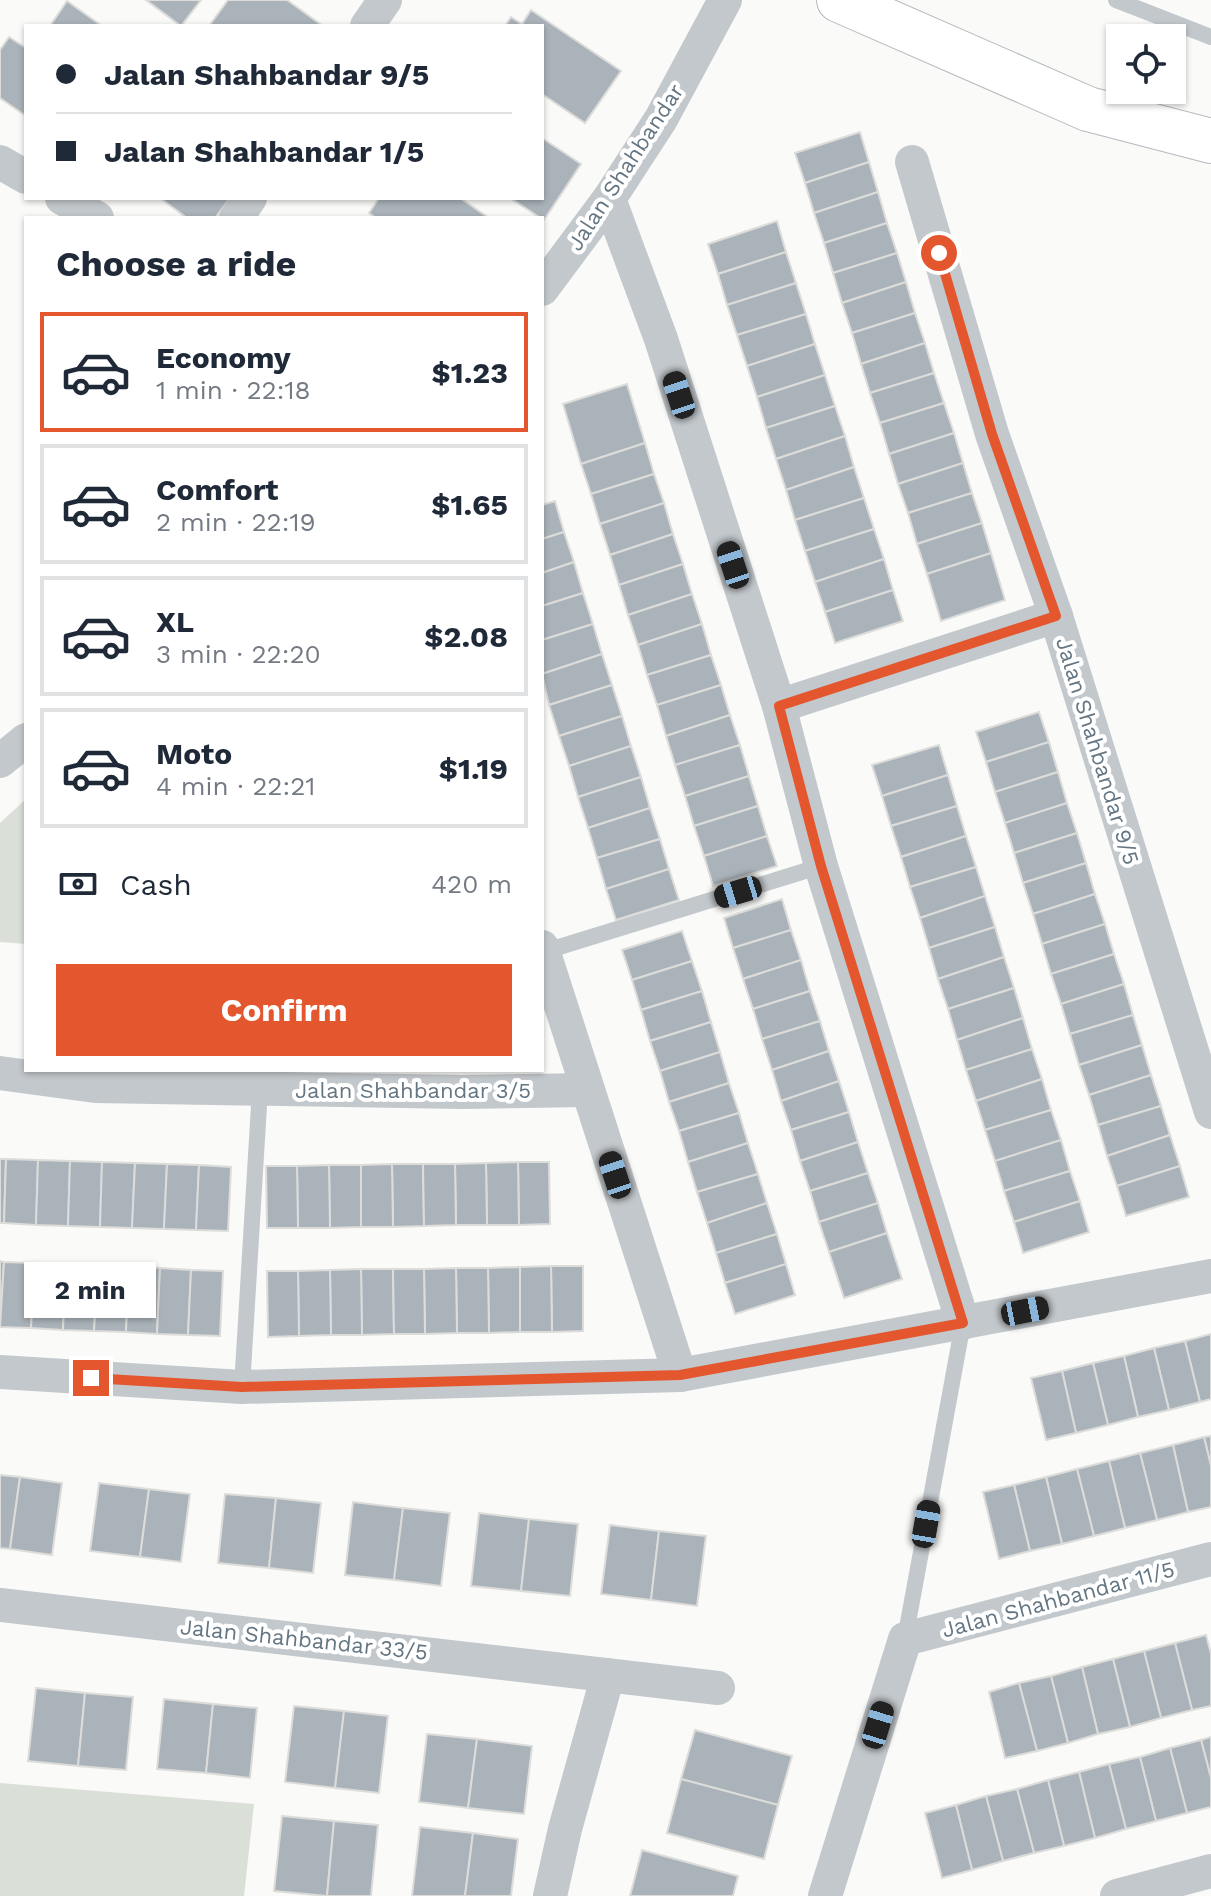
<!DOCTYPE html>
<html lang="en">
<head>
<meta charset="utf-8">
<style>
  body { margin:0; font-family:"Work Sans",sans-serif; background:#f6f6f7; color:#1f2937; height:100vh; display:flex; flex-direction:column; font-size:30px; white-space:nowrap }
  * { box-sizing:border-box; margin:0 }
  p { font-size:26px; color:#747a83 }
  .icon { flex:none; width:44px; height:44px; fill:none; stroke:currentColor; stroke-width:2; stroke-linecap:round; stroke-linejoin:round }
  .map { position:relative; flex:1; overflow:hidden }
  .details { position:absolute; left:24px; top:216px; width:520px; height:856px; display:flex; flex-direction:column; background:#fff; border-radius:0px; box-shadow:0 2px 6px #0004 }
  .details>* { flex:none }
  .banner { position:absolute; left:24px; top:24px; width:520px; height:176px; border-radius:0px; box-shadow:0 2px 6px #0004; display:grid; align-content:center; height:176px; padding:0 32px; background:#fff }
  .fabs { position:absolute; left:1106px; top:24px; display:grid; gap:16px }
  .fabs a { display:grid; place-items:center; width:80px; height:80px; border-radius:0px; background:#fff; box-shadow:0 2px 6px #0004; font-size:40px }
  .end { position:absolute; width:36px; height:36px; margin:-18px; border:10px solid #e4572e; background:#fff; box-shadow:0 0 0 4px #fff }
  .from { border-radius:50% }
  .bubble { position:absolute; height:56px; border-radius:0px; background:#fff; box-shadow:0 2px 6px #0004; font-size:26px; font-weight:700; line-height:56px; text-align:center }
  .car { position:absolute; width:24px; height:48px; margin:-24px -12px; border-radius:10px; box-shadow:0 0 6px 2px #0007; background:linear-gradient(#222 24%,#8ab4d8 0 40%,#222 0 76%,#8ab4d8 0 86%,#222 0) }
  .banner b { display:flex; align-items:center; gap:28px; height:76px; font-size:30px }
  .banner b+b { border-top:2px solid #e0e1e3 }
  .banner i { width:20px; height:20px; background:#1f2937 }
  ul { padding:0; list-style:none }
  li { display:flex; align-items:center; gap:24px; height:120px; margin:0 16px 12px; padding:0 16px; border:4px solid #e0e1e3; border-radius:0px }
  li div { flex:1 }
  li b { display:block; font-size:30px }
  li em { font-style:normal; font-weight:700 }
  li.active { border-color:#e4572e }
  li>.icon { width:72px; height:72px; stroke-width:1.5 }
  h2 { padding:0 32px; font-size:36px; line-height:96px }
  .pay { display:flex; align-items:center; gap:20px; height:88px; padding:0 32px; font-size:30px }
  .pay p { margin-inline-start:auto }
  .primary-button { display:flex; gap:16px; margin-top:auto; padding:16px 32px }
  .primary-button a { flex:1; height:92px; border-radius:0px; background:#e4572e; color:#fff; font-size:32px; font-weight:700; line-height:92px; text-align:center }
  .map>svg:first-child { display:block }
  .green { fill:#dadfd7 }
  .building { fill:#aab3b9; stroke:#dcdcda; stroke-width:2 }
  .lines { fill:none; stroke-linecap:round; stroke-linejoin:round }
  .secondary-casing { stroke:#b3babf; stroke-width:46 }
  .lane { stroke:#c3c8cc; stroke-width:16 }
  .street { stroke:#c3c8cc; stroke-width:34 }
  .secondary { stroke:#fff; stroke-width:44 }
  .route { stroke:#e4572e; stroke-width:10 }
  .labels { text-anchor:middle; stroke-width:8; stroke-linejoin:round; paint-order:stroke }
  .street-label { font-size:22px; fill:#657683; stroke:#fff }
</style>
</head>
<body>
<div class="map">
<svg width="1211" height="1896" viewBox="0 0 1211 1896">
  <rect width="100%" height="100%" fill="#fafaf8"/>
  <g class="green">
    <path d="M26,799V944L0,942V823Z"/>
    <path d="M0,1783L254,1804L244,1896H0Z"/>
  </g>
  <g class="building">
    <path d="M146,0H201L181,26Z"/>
    <path d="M228,0H287L323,26H209Z"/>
    <path d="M67,1L102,26H50Z"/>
    <path d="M531,10L621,71L585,123L542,94V26H505L511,17L522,24Z"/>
    <path d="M9,37L26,48V116L0,98V50Z"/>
    <path d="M860,132L869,162L805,183L795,153Z"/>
    <path d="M542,138L581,164L544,220L510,198H542Z"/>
    <path d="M869,162L878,192L814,213L805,183Z"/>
    <path d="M878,192L887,223L824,243L814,213Z"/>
    <path d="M160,198H230L215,218H187Z"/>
    <path d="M379,198H460L489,218H376L369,213Z"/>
    <path d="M777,221L786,252L718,274L708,244Z"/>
    <path d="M887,223L897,253L833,273L824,243Z"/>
    <path d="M786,252L796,283L727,305L718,274Z"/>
    <path d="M897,253L906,282L842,303L833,273Z"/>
    <path d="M906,282L915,313L852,333L842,303Z"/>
    <path d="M796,283L806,314L737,335L727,305Z"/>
    <path d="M915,313L925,343L861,364L852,333Z"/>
    <path d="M806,314L815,344L747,366L737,335Z"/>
    <path d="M925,343L934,373L870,393L861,364Z"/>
    <path d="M815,344L825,375L757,397L747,366Z"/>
    <path d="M934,373L944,403L880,423L870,393Z"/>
    <path d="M825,375L835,406L766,428L757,397Z"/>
    <path d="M627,384L645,443L581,464L563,404Z"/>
    <path d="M944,403L954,433L889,454L880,423Z"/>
    <path d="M835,406L845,436L776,459L766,428Z"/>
    <path d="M954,433L963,463L898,484L889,454Z"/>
    <path d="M845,436L854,467L786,490L776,459Z"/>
    <path d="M645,443L654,474L591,494L581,464Z"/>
    <path d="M963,463L972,493L908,513L898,484Z"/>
    <path d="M854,467L864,498L795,520L786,490Z"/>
    <path d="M654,474L664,503L600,524L591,494Z"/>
    <path d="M972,493L982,523L917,544L908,513Z"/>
    <path d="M864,498L874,529L805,551L795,520Z"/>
    <path d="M555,501L564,532L542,539V505Z"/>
    <path d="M664,503L673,534L610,555L600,524Z"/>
    <path d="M982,523L991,553L927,574L917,544Z"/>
    <path d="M874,529L884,559L815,582L805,551Z"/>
    <path d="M564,532L574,562L542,573V539Z"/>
    <path d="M673,534L683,564L619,585L610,555Z"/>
    <path d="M991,553L1005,600L941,621L927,574Z"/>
    <path d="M884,559L893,590L825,612L815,582Z"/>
    <path d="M574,562L583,593L542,606V573Z"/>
    <path d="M683,564L692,594L628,615L619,585Z"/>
    <path d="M893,590L903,621L835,643L825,612Z"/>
    <path d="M583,593L593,624L542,640V606Z"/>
    <path d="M692,594L702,624L638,645L628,615Z"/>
    <path d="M593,624L602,654L542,674V640Z"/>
    <path d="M702,624L711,655L647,675L638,645Z"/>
    <path d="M602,654L612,685L549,705L542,674Z"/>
    <path d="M711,655L721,685L657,705L647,675Z"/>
    <path d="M612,685L622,716L559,736L549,705Z"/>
    <path d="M721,685L730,715L666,736L657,705Z"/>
    <path d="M1039,712L1049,742L986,762L976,732Z"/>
    <path d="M730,715L740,745L675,765L666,736Z"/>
    <path d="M622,716L631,746L569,766L559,736Z"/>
    <path d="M1049,742L1058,772L995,792L986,762Z"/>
    <path d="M740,745L749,776L685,796L675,765Z"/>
    <path d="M939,745L948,775L882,796L872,765Z"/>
    <path d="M631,746L641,777L578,797L569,766Z"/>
    <path d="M1058,772L1067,803L1005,823L995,792Z"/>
    <path d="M948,775L957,806L891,826L882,796Z"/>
    <path d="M749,776L758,806L694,826L685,796Z"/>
    <path d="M641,777L650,808L588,828L578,797Z"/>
    <path d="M1067,803L1077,833L1014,853L1005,823Z"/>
    <path d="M758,806L767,836L704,856L694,826Z"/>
    <path d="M957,806L966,836L901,857L891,826Z"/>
    <path d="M650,808L660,839L597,858L588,828Z"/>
    <path d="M1077,833L1086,863L1023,883L1014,853Z"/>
    <path d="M767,836L777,866L713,886L704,856Z"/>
    <path d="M966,836L976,867L910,887L901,857Z"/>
    <path d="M660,839L669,869L606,889L597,858Z"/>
    <path d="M1086,863L1095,894L1033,914L1023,883Z"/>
    <path d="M976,867L985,896L920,918L910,887Z"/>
    <path d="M669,869L679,900L616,920L606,889Z"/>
    <path d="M1095,894L1105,924L1042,944L1033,914Z"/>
    <path d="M985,896L995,927L929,948L920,918Z"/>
    <path d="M782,899L791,930L733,948L724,918Z"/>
    <path d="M1105,924L1114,954L1051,974L1042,944Z"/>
    <path d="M995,927L1004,957L938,979L929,948Z"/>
    <path d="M791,930L801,960L743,979L733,948Z"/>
    <path d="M682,931L692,961L632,980L622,950Z"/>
    <path d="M1114,954L1124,984L1061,1004L1051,974Z"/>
    <path d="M1004,957L1014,988L948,1009L938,979Z"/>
    <path d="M801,960L810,991L753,1009L743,979Z"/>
    <path d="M692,961L702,991L641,1010L632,980Z"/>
    <path d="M1124,984L1133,1015L1070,1034L1061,1004Z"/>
    <path d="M1014,988L1023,1018L957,1040L948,1009Z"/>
    <path d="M702,991L711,1022L650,1041L641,1010Z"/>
    <path d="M810,991L820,1021L762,1039L753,1009Z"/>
    <path d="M1133,1015L1142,1045L1079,1065L1070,1034Z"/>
    <path d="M1023,1018L1032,1049L966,1070L957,1040Z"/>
    <path d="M820,1021L829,1051L772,1070L762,1039Z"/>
    <path d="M711,1022L720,1052L660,1071L650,1041Z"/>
    <path d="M1142,1045L1151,1075L1089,1095L1079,1065Z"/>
    <path d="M1032,1049L1042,1079L976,1101L966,1070Z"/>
    <path d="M829,1051L839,1081L781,1101L772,1070Z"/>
    <path d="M720,1052L729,1083L669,1102L660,1071Z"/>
    <path d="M1151,1075L1161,1106L1098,1125L1089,1095Z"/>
    <path d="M1042,1079L1051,1110L985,1130L976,1101Z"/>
    <path d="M839,1081L849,1112L791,1130L781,1101Z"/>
    <path d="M729,1083L739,1113L679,1131L669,1102Z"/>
    <path d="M1161,1106L1170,1135L1107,1156L1098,1125Z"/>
    <path d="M1051,1110L1061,1140L995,1161L985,1130Z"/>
    <path d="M849,1112L858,1142L800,1161L791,1130Z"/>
    <path d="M739,1113L748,1143L688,1162L679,1131Z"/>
    <path d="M1170,1135L1180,1166L1117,1186L1107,1156Z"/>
    <path d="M1061,1140L1070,1171L1004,1191L995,1161Z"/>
    <path d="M858,1142L868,1173L810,1191L800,1161Z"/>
    <path d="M748,1143L758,1174L697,1192L688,1162Z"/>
    <path d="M0,1159H6L4,1223H0Z"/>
    <path d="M6,1159L38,1160L36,1225L4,1223Z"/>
    <path d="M38,1160L70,1161L68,1226L36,1225Z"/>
    <path d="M70,1161L102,1162L100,1227L68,1226Z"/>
    <path d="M102,1162L135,1163L132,1228L100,1227Z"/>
    <path d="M518,1162H549L550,1224L519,1225Z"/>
    <path d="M518,1162L519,1225H487L486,1163Z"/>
    <path d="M135,1163L167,1164L164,1229L132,1228Z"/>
    <path d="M486,1163L487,1225H456L455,1164Z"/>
    <path d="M167,1164L199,1165L196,1230L164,1229Z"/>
    <path d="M392,1164H423L424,1226L393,1227Z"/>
    <path d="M392,1164L393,1227H361V1165Z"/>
    <path d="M423,1164H455L456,1225L424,1226Z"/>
    <path d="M199,1165L231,1167L228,1231L196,1230Z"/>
    <path d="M329,1165H361V1227L330,1228Z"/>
    <path d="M329,1165L330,1228H298L297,1166Z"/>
    <path d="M266,1166H297L298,1228H267Z"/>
    <path d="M1180,1166L1189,1197L1126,1216L1117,1186Z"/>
    <path d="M1070,1171L1080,1201L1014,1222L1004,1191Z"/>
    <path d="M868,1173L878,1203L819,1222L810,1191Z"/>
    <path d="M758,1174L767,1203L707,1223L697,1192Z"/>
    <path d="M1080,1201L1089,1232L1023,1253L1014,1222Z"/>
    <path d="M767,1203L777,1234L716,1253L707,1223Z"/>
    <path d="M878,1203L887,1233L829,1252L819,1222Z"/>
    <path d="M887,1233L902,1279L844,1298L829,1252Z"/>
    <path d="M777,1234L786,1264L725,1283L716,1253Z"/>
    <path d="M0,1261L4,1262L0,1327Z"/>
    <path d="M4,1262L35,1263L31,1328L0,1327Z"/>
    <path d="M35,1263L66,1264L63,1330L31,1328Z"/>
    <path d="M66,1264L98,1266L94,1331L63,1330Z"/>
    <path d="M786,1264L795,1295L735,1314L725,1283Z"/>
    <path d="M98,1266L129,1267L126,1332L94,1331Z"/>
    <path d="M551,1266H583V1331L552,1332Z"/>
    <path d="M551,1266L552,1332H520V1267Z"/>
    <path d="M129,1267L160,1268L157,1334L126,1332Z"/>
    <path d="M520,1267V1332L489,1333L488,1268Z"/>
    <path d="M160,1268L191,1270L188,1335L157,1334Z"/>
    <path d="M456,1268H488L489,1333H457Z"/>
    <path d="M456,1268L457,1333L425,1334L424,1269Z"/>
    <path d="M361,1269H393L394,1334L362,1335Z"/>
    <path d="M361,1269L362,1335H331L330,1270Z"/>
    <path d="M393,1269H424L425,1334H394Z"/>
    <path d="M191,1270L223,1271L220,1336L188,1335Z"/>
    <path d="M330,1270L331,1335L299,1336L298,1271Z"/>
    <path d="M267,1271H298L299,1336L268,1337Z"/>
    <path d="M1211,1334V1399L1200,1402L1185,1341Z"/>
    <path d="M1185,1341L1200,1402L1169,1410L1154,1348Z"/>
    <path d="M1154,1348L1169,1410L1138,1417L1124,1356Z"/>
    <path d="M1124,1356L1138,1417L1108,1425L1093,1363Z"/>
    <path d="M1093,1363L1108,1425L1076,1433L1062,1371Z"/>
    <path d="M1062,1371L1076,1433L1046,1440L1031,1378Z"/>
    <path d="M1211,1436V1466L1204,1437Z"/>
    <path d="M1204,1437L1211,1466V1507L1188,1512L1173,1445Z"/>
    <path d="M1173,1445L1188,1512L1157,1520L1140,1453Z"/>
    <path d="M1140,1453L1157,1520L1125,1528L1109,1461Z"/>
    <path d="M1109,1461L1125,1528L1094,1536L1077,1469Z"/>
    <path d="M1077,1469L1094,1536L1062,1544L1046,1477Z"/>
    <path d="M0,1475L20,1477L10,1549L0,1548Z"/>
    <path d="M20,1477L62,1483L52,1555L10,1549Z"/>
    <path d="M1046,1477L1062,1544L1030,1551L1014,1485Z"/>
    <path d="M99,1483L149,1489L140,1557L90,1551Z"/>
    <path d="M1014,1485L1030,1551L999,1559L983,1492Z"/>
    <path d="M149,1489L190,1494L181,1562L140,1557Z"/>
    <path d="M225,1494L276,1498L269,1568L218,1563Z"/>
    <path d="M276,1498L321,1503L313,1573L269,1568Z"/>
    <path d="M353,1502L403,1508L394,1580L345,1575Z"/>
    <path d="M403,1508L450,1513L441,1586L394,1580Z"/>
    <path d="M479,1513L529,1519L521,1591L471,1586Z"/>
    <path d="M529,1519L578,1524L570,1596L521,1591Z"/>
    <path d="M610,1525L659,1531L651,1600L601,1594Z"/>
    <path d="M659,1531L706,1536L697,1606L651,1600Z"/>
    <path d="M1206,1635L1211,1654V1706L1192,1710L1175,1643Z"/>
    <path d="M1175,1643L1192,1710L1161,1718L1144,1651Z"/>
    <path d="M1144,1651L1161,1718L1130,1727L1113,1659Z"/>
    <path d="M1113,1659L1130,1727L1098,1734L1082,1667Z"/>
    <path d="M1082,1667L1098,1734L1068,1743L1051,1676Z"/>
    <path d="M1051,1676L1068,1743L1037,1751L1019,1683Z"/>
    <path d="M1019,1683L1037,1751L1005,1758L989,1692Z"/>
    <path d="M36,1688L85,1693L78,1766L28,1761Z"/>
    <path d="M85,1693L133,1697L126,1770L78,1766Z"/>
    <path d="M164,1699L213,1704L206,1773L157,1769Z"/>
    <path d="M213,1704L257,1708L250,1778L206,1773Z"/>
    <path d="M294,1706L344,1711L335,1788L285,1782Z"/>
    <path d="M344,1711L388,1716L379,1793L335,1788Z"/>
    <path d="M695,1730L792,1756L778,1805L681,1779Z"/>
    <path d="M427,1734L477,1739L468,1808L419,1802Z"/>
    <path d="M1211,1737V1778L1201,1740Z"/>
    <path d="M477,1739L532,1746L524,1814L468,1808Z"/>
    <path d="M1201,1740L1211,1778V1807L1187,1813L1170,1748Z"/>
    <path d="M1170,1748L1187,1813L1156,1821L1140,1757Z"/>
    <path d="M1140,1757L1156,1821L1126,1829L1109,1764Z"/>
    <path d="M1109,1764L1126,1829L1095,1838L1079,1772Z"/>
    <path d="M1079,1772L1095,1838L1064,1846L1048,1780Z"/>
    <path d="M681,1779L778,1805L764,1859L667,1833Z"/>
    <path d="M1048,1780L1064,1846L1034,1853L1017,1789Z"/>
    <path d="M1017,1789L1034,1853L1003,1861L986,1796Z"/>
    <path d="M986,1796L1003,1861L972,1870L956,1805Z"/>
    <path d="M956,1805L972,1870L942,1878L925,1813Z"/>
    <path d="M282,1816L334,1821L327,1896L274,1891Z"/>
    <path d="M334,1821L378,1825L371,1896H327Z"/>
    <path d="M420,1827L473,1833L465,1896H412Z"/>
    <path d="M473,1833L518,1839L511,1896H465Z"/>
    <path d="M642,1850L738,1876L733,1896H630Z"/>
  </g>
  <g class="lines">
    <g class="secondary-casing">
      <path id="secondary" d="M839,0L1088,109L1211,141"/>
    </g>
    <g class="lane">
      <path d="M1116,0L1211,37"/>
      <path d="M543,952L821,866"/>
      <path d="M242,1387L260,1089"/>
      <path d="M905,1639L963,1323"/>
    </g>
    <g class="street">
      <path d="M367,26L385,0"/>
      <path d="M0,162L26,177"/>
      <path d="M912,162L992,434L1056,616L1211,1112"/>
      <path d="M62,198L97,218"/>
      <path d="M609,199L661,339L779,706L821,866L963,1323"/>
      <path d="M236,218L250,198"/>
      <path d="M542,289L609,199L661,119L725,0"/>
      <path d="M779,706L1056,616"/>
      <path d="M0,761L26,740"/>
      <path d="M542,947L680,1375"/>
      <path d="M0,1073L95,1086L462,1092L588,1090"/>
      <path d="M0,1372L242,1387L680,1375L1211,1276"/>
      <path d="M0,1605L718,1688"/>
      <path d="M550,1896L565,1829L608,1675"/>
      <path d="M825,1896L905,1639L1211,1559"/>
      <path d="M1117,1896L1211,1871"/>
    </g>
    <use href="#secondary" class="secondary"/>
  </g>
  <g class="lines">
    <path class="route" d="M91,1378L242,1387L680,1375L963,1323L821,866L779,706L1056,616L992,434L939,253"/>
  </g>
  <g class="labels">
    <g class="street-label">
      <text transform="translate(625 167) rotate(-57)" y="8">Jalan Shahbandar</text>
      <text transform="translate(1098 751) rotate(73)" y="8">Jalan Shahbandar 9/5</text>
      <text x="413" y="1098">Jalan Shahbandar 3/5</text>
      <text transform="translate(1058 1599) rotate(-15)" y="8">Jalan Shahbandar 11/5</text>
      <text transform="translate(304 1639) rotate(6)" y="8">Jalan Shahbandar 33/5</text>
    </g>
  </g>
</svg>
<div class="fabs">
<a><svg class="icon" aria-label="locate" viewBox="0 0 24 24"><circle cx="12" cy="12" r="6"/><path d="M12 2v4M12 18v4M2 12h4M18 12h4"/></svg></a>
</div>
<i class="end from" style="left:939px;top:253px"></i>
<i class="end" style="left:91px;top:1378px"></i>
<div class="bubble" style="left:24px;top:1262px;width:132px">2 min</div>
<i class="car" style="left:679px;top:395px;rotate:342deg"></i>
<i class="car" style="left:733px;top:565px;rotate:342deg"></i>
<i class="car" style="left:738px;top:892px;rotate:253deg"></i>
<i class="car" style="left:615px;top:1175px;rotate:342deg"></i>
<i class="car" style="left:1025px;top:1311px;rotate:79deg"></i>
<i class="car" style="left:926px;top:1524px;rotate:10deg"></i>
<i class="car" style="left:878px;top:1725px;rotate:17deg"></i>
<div class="banner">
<b><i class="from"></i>Jalan Shahbandar 9/5</b>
<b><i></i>Jalan Shahbandar 1/5</b>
</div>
<section class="details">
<h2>Choose a ride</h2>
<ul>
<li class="active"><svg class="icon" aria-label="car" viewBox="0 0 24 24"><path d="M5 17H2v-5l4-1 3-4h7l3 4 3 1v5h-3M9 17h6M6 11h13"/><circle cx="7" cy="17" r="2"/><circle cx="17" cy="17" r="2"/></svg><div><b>Economy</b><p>1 min · 22:18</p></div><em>$1.23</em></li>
<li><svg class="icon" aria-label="car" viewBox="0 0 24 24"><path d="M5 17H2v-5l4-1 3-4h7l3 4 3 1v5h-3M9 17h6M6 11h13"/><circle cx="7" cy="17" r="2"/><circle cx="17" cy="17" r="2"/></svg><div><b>Comfort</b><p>2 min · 22:19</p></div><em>$1.65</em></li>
<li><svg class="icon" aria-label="car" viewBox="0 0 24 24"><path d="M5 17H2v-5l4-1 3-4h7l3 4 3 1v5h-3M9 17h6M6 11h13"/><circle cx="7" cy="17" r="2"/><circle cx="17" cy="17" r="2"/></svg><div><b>XL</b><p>3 min · 22:20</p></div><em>$2.08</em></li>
<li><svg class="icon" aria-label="car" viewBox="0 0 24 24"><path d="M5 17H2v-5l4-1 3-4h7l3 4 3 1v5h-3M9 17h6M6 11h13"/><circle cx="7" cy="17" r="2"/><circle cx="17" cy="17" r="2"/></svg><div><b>Moto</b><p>4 min · 22:21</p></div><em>$1.19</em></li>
</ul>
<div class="pay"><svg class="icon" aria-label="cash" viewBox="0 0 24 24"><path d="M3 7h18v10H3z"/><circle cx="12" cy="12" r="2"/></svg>Cash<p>420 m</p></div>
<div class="primary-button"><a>Confirm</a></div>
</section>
</div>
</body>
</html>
